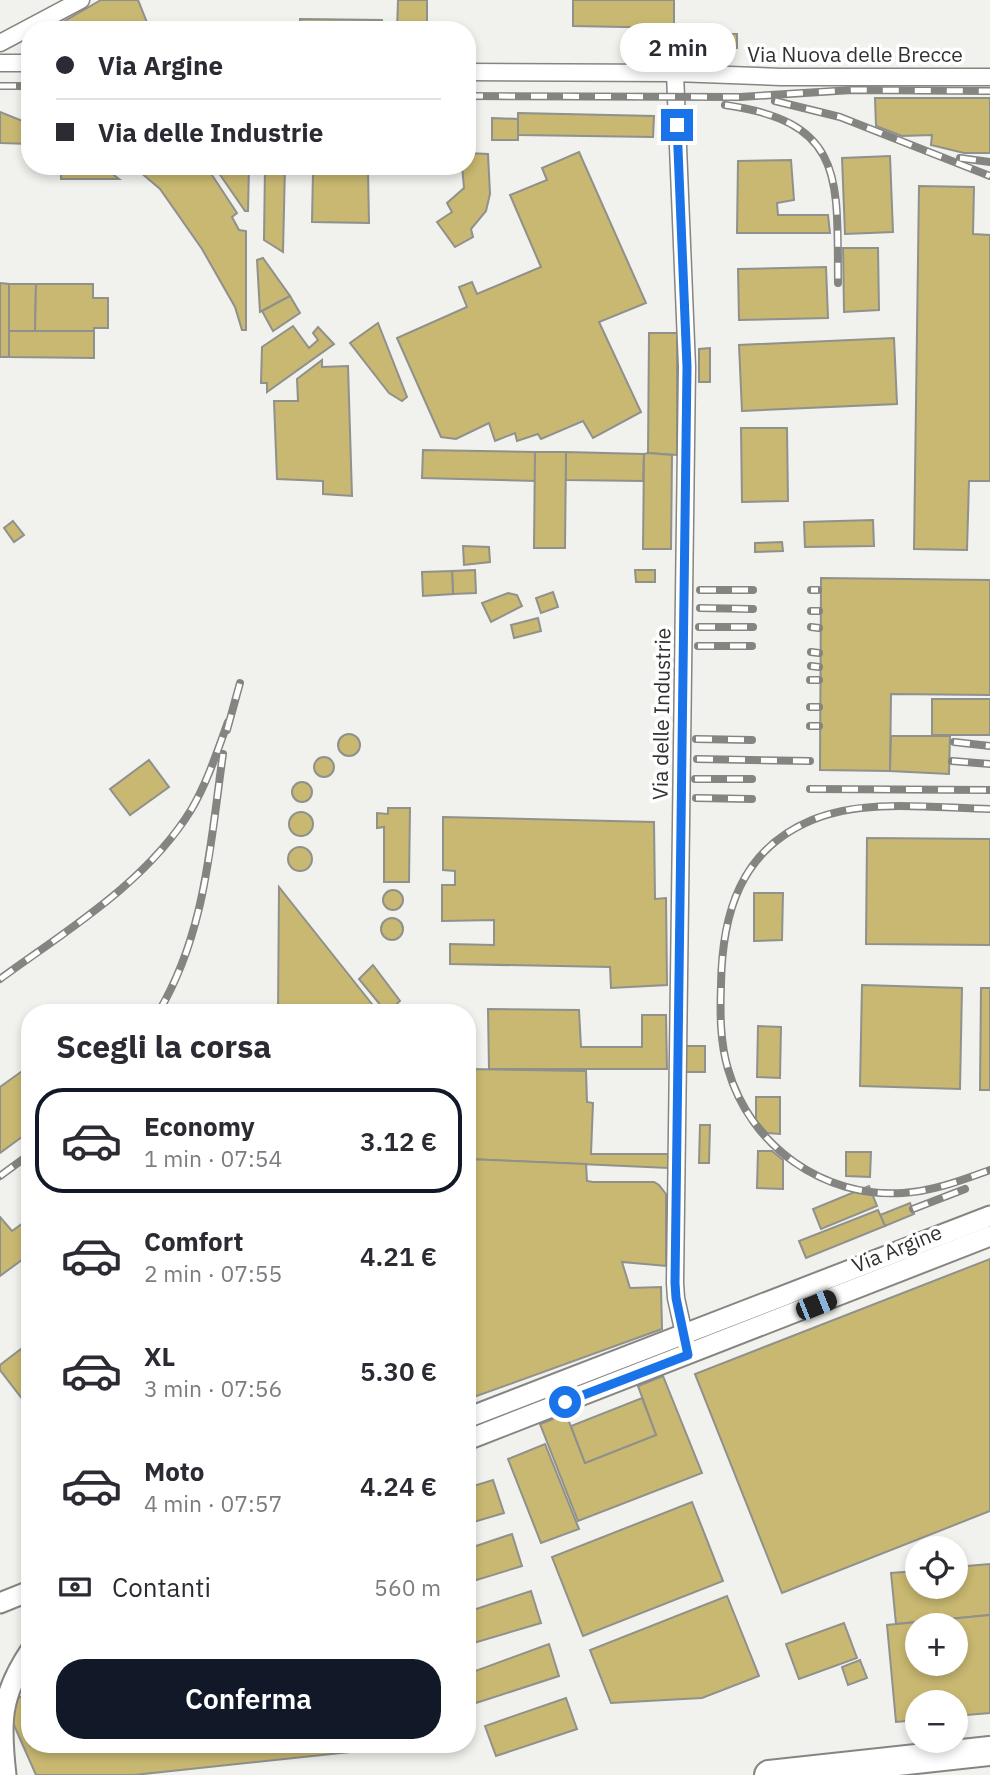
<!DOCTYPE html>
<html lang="it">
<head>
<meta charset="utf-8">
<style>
  body { margin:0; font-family:"IBM Plex Sans",sans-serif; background:#f2f2f3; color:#2b2b33; height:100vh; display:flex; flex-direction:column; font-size:26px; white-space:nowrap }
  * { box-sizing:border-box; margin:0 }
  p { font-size:23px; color:#7c7c81 }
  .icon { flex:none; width:38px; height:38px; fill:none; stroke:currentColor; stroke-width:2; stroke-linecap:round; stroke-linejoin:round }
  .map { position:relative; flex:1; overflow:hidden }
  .side { position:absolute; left:21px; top:1004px; width:455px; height:749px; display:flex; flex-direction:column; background:#fff; border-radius:28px; box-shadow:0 4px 10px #0003 }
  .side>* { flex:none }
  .hud { position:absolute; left:21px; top:21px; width:455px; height:154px; border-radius:28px; box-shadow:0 4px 10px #0003; display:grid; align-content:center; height:154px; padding:0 35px; background:#fff }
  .controls { position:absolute; left:905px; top:1536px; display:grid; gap:14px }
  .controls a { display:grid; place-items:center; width:63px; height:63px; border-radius:50%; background:#fff; box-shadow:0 4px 10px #0003; font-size:35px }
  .end { position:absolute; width:32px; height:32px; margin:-16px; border:9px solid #1a73e8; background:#fff; box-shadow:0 0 0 4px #fff }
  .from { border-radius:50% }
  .bubble { position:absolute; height:49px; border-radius:24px; background:#fff; box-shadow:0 4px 10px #0003; font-size:23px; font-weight:600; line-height:49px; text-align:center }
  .car { position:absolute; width:21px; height:42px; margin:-21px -10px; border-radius:9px; box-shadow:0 0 5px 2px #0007; background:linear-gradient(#222 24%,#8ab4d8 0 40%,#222 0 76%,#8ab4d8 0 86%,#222 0) }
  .hud b { display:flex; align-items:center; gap:24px; height:66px; font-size:26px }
  .hud b+b { border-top:2px solid #e1e1e2 }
  .hud i { width:18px; height:18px; background:#2b2b33 }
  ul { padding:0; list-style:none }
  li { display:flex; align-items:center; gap:21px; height:105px; margin:0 14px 10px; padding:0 21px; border:4px solid transparent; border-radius:28px }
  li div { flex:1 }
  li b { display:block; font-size:26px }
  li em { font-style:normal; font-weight:600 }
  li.selected { border-color:#111827 }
  li>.icon { width:63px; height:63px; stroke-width:1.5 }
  h2 { padding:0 35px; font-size:32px; line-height:84px }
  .pay { display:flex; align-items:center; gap:18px; height:77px; padding:0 35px; font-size:26px }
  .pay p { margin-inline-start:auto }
  .action { display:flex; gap:14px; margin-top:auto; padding:14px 35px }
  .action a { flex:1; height:80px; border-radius:28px; background:#111827; color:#fff; font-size:28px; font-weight:600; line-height:80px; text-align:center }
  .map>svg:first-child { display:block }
  .building { fill:#c8b871; stroke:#90908c; stroke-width:2; fill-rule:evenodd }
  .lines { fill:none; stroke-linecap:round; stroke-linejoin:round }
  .minor-casing { stroke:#868581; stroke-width:19 }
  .tertiary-casing { stroke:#868581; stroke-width:23 }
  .motorway-casing { stroke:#868581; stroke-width:32 }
  .minor { stroke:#fff; stroke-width:16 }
  .tertiary { stroke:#fff; stroke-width:19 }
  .motorway { stroke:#fff; stroke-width:28 }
  .rail-casing { stroke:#848481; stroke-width:8 }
  .rail { stroke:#fff; stroke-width:5; stroke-dasharray:16; stroke-linecap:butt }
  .route { stroke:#1a73e8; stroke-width:9 }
  .labels { text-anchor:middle; stroke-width:7; stroke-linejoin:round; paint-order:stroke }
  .street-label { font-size:21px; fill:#31312f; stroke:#fff }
</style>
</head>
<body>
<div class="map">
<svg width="990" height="1775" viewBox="0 0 990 1775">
  <rect width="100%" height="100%" fill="#f1f1ed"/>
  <g class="building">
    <path d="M101,0H138L150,30H129L128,27L120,26V30H103V26H86V30H49Z"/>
    <path d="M398,0H427V30H397Z"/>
    <path d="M573,0H674V28L573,26Z"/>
    <path d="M300,19L382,20V30H300Z"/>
    <path d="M163,25L241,26V30H165Z"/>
    <path d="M644,34H661V43H645Z"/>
    <path d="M681,34H737V48L681,49Z"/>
    <path d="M875,98H990V153H964L931,145L932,135L902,136L876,126Z"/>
    <path d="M0,112L30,124V144L0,143Z"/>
    <path d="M518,113L654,116L653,137L518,135Z"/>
    <path d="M492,118L518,119V140H492Z"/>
    <path d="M579,152L646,303L599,322L641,412L593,438L583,421L541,439L538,434L517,441L515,433L495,441L489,423L456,439L441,437L397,338L467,307L459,287L472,282L477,294L541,267L510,195L547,180L542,168Z"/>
    <path d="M467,153L488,154L490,194L486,211L471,229L473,237L455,247L437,222L452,212L447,203L464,188L462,166H467Z"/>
    <path d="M890,156L893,232L845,234L842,158Z"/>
    <path d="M791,160L794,200L777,203L778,215H828L830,233H737L738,161Z"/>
    <path d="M61,166H102L119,179H61Z"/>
    <path d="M133,166H206L237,213L232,217L239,230L246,231V330H242L235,307L202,249L160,189Z"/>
    <path d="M214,166H249L248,211H245Z"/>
    <path d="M265,166H285L283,252L264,240Z"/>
    <path d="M368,170L369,223L312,222L313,171Z"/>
    <path d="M919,186L974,187L973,234L990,235V481H969L967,550L914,549Z"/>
    <path d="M843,248H878L879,310L844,312Z"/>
    <path d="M263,258L290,296L260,312L257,260Z"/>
    <path d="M826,267L828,318L739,320L738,269Z"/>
    <path d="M0,283L9,284V357H0Z"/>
    <path d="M9,284H36L35,331H9Z"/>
    <path d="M36,284H93V298H108V328H94V331H35Z"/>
    <path d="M290,296L300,313L273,331L262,311Z"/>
    <path d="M378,323L407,397L402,401L389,393L350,343Z"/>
    <path d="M293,326L309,348L318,340L313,333L318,327L334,344L267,392V383H261L262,347Z"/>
    <path d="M9,331H94V358L9,357Z"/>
    <path d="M649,333H677V455L648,453Z"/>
    <path d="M894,338L897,404L742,411L739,345Z"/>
    <path d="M710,348V382H699V349Z"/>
    <path d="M322,360V367L348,366L352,496L323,494V481L277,479L274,401H298L297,379Z"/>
    <path d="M741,428H787L788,501L742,502Z"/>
    <path d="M423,450L535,452V481L422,478Z"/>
    <path d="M535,452H566L565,548H534Z"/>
    <path d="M566,452L644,454L643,481L566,480Z"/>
    <path d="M648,453L672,455L671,549H643L644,454Z"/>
    <path d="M873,520L874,546L805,547L804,522Z"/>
    <path d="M13,521L24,535L14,542L4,528Z"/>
    <path d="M782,542L783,551L755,552V543Z"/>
    <path d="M463,546L489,547L490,562L464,565Z"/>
    <path d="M475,570L476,593L453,594L452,571Z"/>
    <path d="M635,570H655V582H636Z"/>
    <path d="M452,571L453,594L423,596L422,572Z"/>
    <path d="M821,578L990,580V695L891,694L890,771L820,770Z"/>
    <path d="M553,592L558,607L541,613L536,598Z"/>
    <path d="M508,593L517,595L522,606L491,622L482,603Z"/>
    <path d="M538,618L541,631L514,638L511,625Z"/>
    <rect x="932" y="699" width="58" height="36"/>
    <circle cx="349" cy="745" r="11"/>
    <path d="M891,736H950L949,774L890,771Z"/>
    <circle cx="324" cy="767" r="10"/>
    <path d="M149,760L169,787L130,815L110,789Z"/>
    <circle cx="302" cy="792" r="10"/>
    <path d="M388,808H410L409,882H384V827L377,828V813L388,814Z"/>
    <circle cx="301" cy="824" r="12"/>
    <path d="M443,817L654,822L655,899L666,898L667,985L611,988L610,967L450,964V944L494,945V920L442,921V885H455V871L443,870Z"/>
    <path d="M867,838L990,839V945L866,944Z"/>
    <circle cx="300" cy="859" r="12"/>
    <path d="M279,887L379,1013H278Z"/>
    <circle cx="393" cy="900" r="10"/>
    <path d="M754,893H783L782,940L754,941Z"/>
    <circle cx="392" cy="929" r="11"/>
    <path d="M373,965L400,1001L387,1013L359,979Z"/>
    <path d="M862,985L962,988L960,1089L860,1086Z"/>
    <path d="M981,988H990V1090H980Z"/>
    <path d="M488,1009L579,1010L581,1047H642V1015H666L667,1069H489Z"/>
    <path d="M758,1026L781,1027L780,1078L757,1077Z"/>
    <rect x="686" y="1046" width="19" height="26"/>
    <path d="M25,1069L30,1075V1131L0,1153V1087Z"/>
    <path d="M467,1069L586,1071L587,1102L593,1103L591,1154H668V1168L467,1159Z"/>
    <path d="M756,1097H780V1134L767,1133L756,1120Z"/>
    <path d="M700,1125H710L709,1163H699Z"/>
    <path d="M758,1151H772L783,1160V1189L757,1188Z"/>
    <path d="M846,1152H871L870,1177L846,1176Z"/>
    <path d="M467,1159L586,1164L587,1181L593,1182H654L659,1185L666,1194V1266L622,1262L630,1288L661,1287L662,1329L474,1397L467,1393Z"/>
    <path d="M869,1186L877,1206L821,1229L813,1209Z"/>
    <path d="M910,1203L914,1214L885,1226L880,1215Z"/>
    <path d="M878,1210L885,1226L806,1258L799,1241Z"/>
    <path d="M0,1217L12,1231L30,1218V1254L0,1276Z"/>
    <path d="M990,1259V1511L782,1593L695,1374Z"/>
    <path d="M30,1342V1409L0,1370V1365Z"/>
    <path d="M663,1376L702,1473L578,1521L540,1424L566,1414L585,1463L656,1435L638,1386Z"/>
    <path d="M642,1398L656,1435L585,1463L571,1426Z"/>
    <path d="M545,1444L579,1529L541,1543L508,1459Z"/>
    <path d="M493,1480L504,1513L467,1524V1488Z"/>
    <path d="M692,1502L723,1581L583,1636L552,1557Z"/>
    <path d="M512,1534L522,1566L467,1583V1549Z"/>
    <path d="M990,1564V1615L896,1624L891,1573L917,1571V1587H956V1567Z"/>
    <path d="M531,1591L541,1623L467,1645V1612Z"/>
    <path d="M727,1596L759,1676L702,1698L611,1703L590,1650Z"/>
    <path d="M990,1615V1713L956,1716V1703H917V1720L896,1722L887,1625ZM917,1626H956V1664H917Z"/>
    <path d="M844,1623L857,1658L799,1679L786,1644Z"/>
    <path d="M549,1644L559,1676L476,1703L467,1674Z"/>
    <path d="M860,1660L867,1678L848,1685L842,1667Z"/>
    <path d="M30,1693V1745L407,1746L134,1775H36L9,1714L13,1700Z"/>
    <path d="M566,1698L577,1729L496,1756L485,1726Z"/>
  </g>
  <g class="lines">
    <g class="minor-casing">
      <g id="minor">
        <path d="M0,43L81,0"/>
        <path d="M0,63H30"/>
        <path d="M467,72L675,73L781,77H990"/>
        <path d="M675,73L687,367L675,1283L676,1298L686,1343"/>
      </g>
    </g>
    <g class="tertiary-casing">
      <g id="tertiary">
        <path d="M467,1418L990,1216"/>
        <path d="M467,1440L990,1236"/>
        <path d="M0,1603L30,1591"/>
        <path d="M6,1775C0,1723 0,1696 30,1651"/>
      </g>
    </g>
    <g class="motorway-casing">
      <path id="motorway" d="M769,1775L990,1751"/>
    </g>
    <use href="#minor" class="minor"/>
    <use href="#tertiary" class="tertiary"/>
    <use href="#motorway" class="motorway"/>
    <g class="rail-casing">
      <g id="rail">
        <path d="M0,86H30"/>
        <path d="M467,96L740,97L852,90L990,91"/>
        <path d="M775,101L840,117L990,176"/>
        <path d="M725,105C846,122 837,180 838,283"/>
        <path d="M960,158L990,162"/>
        <path d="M700,590H753"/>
        <path d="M811,590H818"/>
        <path d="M700,608L753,609"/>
        <path d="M811,611H819"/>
        <path d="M699,627H753"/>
        <path d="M811,627L819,628"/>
        <path d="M698,646H752"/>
        <path d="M811,652L819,653"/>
        <path d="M811,666L819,667"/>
        <path d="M810,680H819"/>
        <path d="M810,707H819"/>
        <path d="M810,726H819"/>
        <path d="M227,730L240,683"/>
        <path d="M696,739L752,740"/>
        <path d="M954,742L990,746"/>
        <path d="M697,759L810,761"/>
        <path d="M952,761L990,764"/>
        <path d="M695,779H752"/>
        <path d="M810,789L990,790"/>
        <path d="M696,798L752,799"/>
        <path d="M990,809C934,808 864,798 812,820C740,850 722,914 721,985C720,1013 720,1042 728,1069C750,1146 823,1198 903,1193C934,1191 962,1180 990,1170"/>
        <path d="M0,979C67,930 146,883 191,810C207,783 217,752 228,722"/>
        <path d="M158,1013C206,932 210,845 223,754"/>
        <path d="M0,1176L30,1154"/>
        <path d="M913,1209L965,1189"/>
      </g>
    </g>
    <use href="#rail" class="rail"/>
  </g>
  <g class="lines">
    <path class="route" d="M565,1402L688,1355L676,1298L675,1283L687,367L677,125"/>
  </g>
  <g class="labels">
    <g class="street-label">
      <text x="855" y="62">Via Nuova delle Brecce</text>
      <text transform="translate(662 714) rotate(-89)" y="7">Via delle Industrie</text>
      <text transform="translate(897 1249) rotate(-22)" y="7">Via Argine</text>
    </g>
  </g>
</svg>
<div class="controls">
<a><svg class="icon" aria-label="locate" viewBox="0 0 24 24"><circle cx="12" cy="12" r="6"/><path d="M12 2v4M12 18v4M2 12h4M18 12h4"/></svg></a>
<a>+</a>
<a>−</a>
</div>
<i class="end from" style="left:565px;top:1402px"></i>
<i class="end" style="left:677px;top:125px"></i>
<div class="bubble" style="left:620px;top:23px;width:116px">2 min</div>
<i class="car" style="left:816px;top:1305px;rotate:68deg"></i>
<div class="hud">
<b><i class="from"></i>Via Argine</b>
<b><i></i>Via delle Industrie</b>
</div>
<section class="side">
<h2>Scegli la corsa</h2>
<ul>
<li class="selected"><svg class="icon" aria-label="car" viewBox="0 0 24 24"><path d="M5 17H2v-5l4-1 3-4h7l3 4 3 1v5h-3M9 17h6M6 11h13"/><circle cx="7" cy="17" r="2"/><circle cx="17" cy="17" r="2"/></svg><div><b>Economy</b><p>1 min · 07:54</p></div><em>3.12 €</em></li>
<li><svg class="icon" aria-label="car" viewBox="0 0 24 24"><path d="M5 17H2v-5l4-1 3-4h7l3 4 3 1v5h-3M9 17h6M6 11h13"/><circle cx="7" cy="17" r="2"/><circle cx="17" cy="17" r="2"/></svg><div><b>Comfort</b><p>2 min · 07:55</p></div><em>4.21 €</em></li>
<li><svg class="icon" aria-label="car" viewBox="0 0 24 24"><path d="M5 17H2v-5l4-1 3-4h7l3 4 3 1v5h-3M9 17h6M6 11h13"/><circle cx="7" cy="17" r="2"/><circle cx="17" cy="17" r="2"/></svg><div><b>XL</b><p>3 min · 07:56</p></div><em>5.30 €</em></li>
<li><svg class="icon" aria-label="car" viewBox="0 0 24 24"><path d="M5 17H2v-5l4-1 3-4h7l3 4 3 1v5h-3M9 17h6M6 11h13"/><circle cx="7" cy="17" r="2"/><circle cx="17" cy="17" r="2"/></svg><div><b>Moto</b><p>4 min · 07:57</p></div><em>4.24 €</em></li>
</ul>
<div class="pay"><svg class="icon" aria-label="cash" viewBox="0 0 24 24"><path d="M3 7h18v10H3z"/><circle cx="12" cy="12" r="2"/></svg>Contanti<p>560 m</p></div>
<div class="action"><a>Conferma</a></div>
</section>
</div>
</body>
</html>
